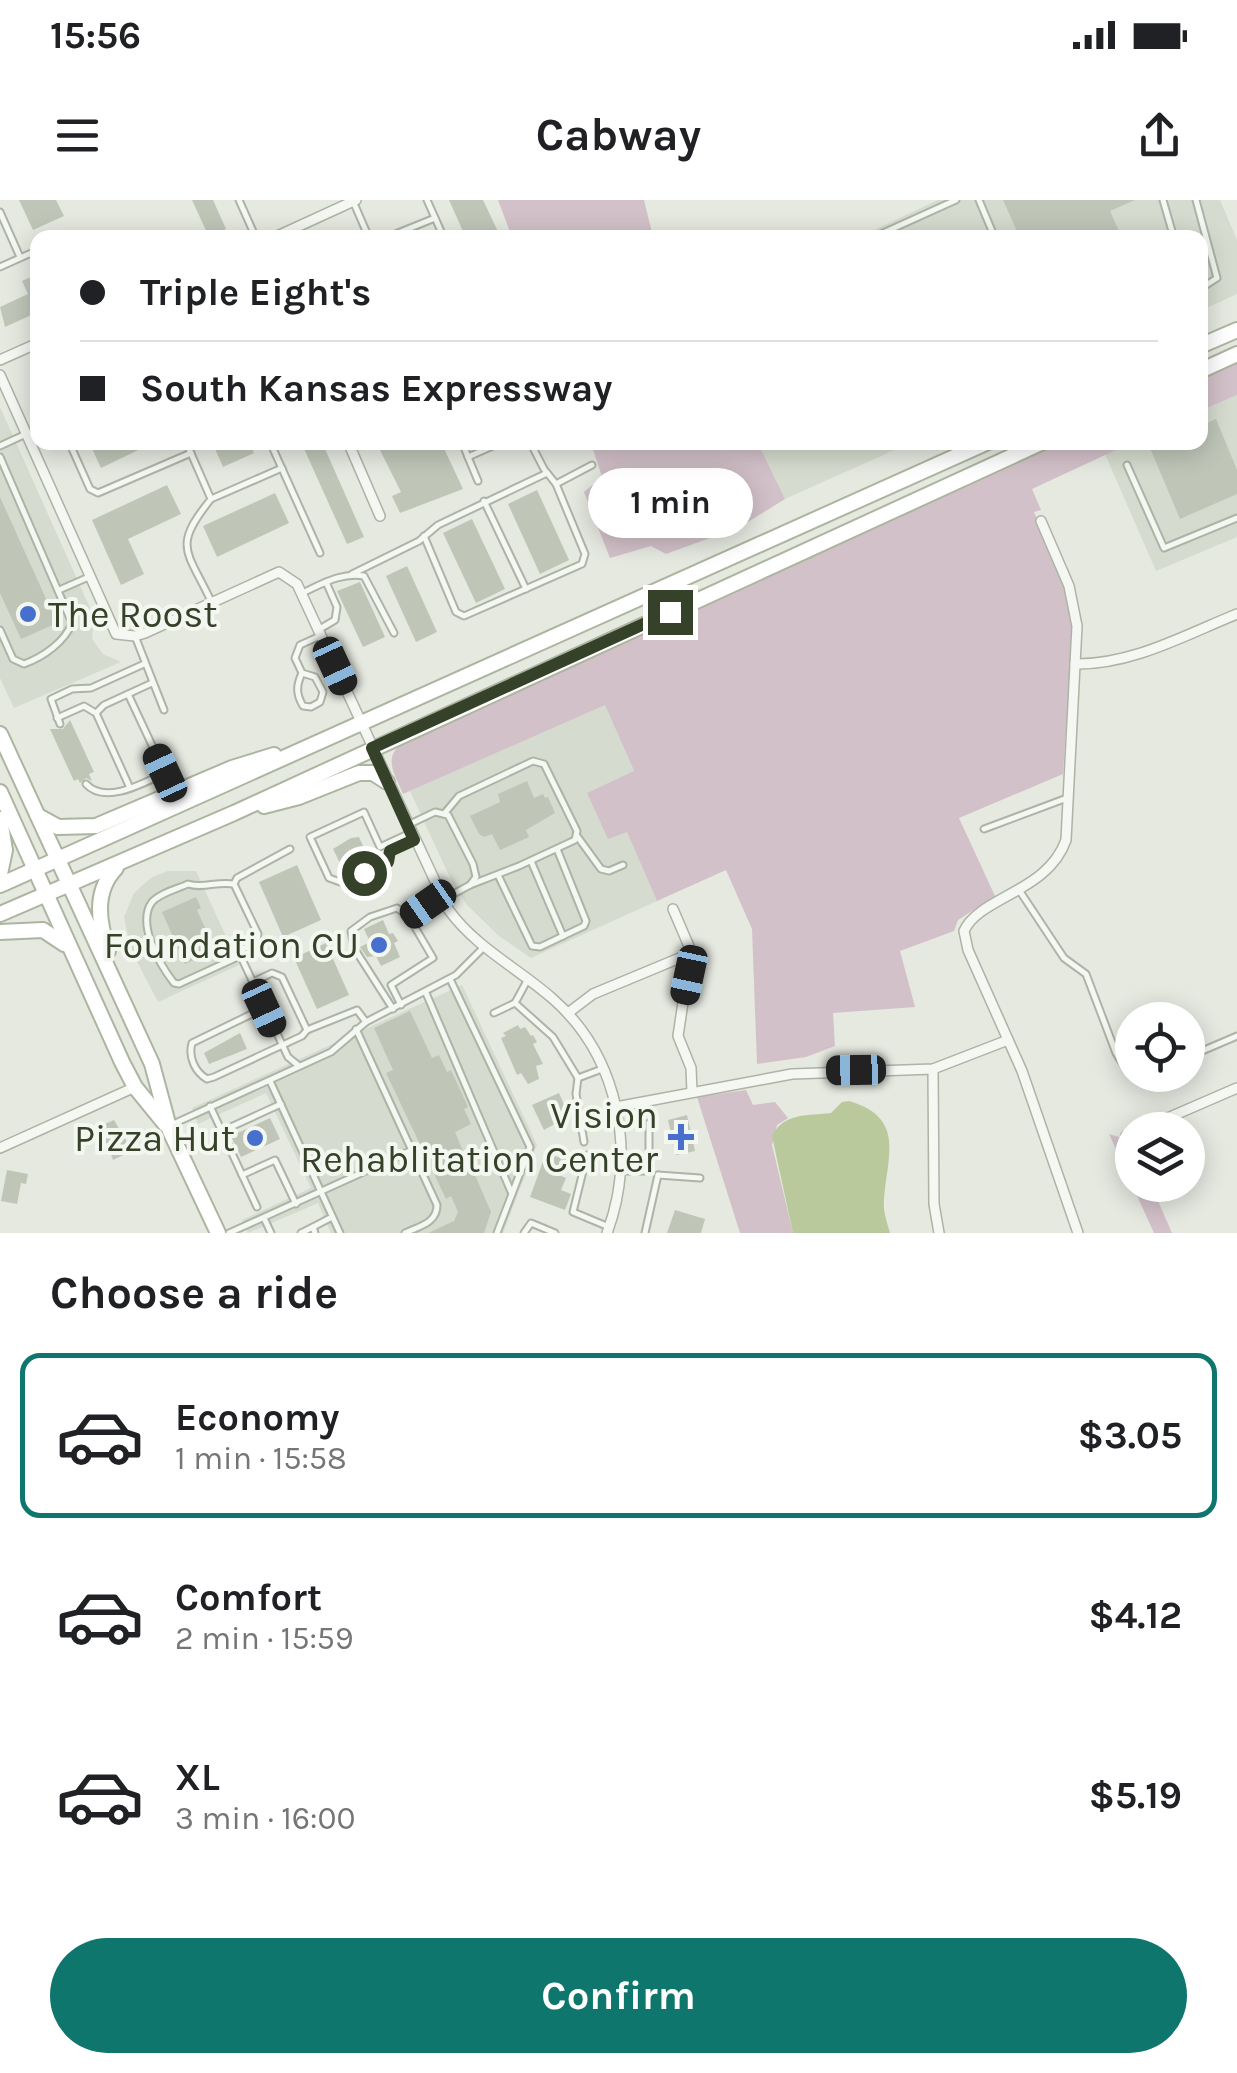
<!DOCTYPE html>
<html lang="en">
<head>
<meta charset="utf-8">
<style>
  body { margin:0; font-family:Karla,sans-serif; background:#f6f6f6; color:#202124; height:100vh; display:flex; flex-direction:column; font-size:38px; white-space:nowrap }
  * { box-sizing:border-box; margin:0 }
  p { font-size:32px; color:#757577 }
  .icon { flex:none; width:55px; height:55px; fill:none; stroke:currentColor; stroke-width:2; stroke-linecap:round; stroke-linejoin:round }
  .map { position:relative; height:1033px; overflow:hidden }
  .panel { display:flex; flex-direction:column; background:#fff; flex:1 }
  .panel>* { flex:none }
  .guide { position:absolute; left:30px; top:30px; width:1178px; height:220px; border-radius:20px; box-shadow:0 5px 25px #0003; display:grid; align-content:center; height:220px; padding:0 50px; background:#fff }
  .fabs { position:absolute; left:1115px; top:802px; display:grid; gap:20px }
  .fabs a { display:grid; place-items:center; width:90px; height:90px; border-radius:50%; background:#fff; box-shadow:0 5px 25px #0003; font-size:50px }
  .end { position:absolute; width:45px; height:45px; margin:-22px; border:12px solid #354129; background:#fff; box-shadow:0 0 0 5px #fff }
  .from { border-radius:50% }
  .bubble { position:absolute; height:70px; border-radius:35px; background:#fff; box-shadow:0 5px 25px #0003; font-size:32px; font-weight:700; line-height:70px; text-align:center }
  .car { position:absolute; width:30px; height:60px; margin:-30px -15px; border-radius:12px; box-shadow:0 0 8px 2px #0007; background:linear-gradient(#222 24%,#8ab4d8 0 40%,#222 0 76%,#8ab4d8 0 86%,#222 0) }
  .guide b { display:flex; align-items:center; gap:35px; height:95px; font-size:38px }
  .guide b+b { border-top:2px solid #e0e0e0 }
  .guide i { width:25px; height:25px; background:#202124 }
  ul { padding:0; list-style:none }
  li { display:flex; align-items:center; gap:30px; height:165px; margin:0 20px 15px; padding:0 30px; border:5px solid transparent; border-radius:20px }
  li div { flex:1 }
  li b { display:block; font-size:38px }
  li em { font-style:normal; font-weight:700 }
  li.selected { border-color:#0f766e }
  li>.icon { width:90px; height:90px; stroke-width:1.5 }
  h2 { padding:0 50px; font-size:45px; line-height:120px }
  .cta { display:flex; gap:20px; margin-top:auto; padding:20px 50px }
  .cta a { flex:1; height:115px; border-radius:60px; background:#0f766e; color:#fff; font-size:40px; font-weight:700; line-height:115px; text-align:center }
  .status { display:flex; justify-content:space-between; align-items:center; height:70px; padding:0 50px; background:#fff; direction:ltr }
  .status svg { height:28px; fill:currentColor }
  header { display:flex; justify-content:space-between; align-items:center; height:130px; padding:0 50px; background:#fff; font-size:45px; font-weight:700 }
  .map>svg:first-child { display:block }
  .built { fill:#d5dbce }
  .green { fill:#d3c1c9 }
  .water { fill:#b9c99b }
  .building { fill:#bfc6b8 }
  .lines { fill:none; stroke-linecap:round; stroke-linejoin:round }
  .service-casing { stroke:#adb3a5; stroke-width:9 }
  .minor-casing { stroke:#adb3a5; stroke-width:12 }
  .primary-casing { stroke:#abb5a0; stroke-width:18 }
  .service { stroke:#f5f7f3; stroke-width:5 }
  .minor { stroke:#f5f7f3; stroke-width:9 }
  .primary { stroke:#fff; stroke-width:14 }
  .route { stroke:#354129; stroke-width:12 }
  .poi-dot { fill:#466fce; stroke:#f4f7f0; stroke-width:4 }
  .labels { text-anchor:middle; stroke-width:8; stroke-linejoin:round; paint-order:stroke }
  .poi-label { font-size:38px; fill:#354129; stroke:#f4f7f0; text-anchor:end }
</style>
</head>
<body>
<div class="status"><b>15:56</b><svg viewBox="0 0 49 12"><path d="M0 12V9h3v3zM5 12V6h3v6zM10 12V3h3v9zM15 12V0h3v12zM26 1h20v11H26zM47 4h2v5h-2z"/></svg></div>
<header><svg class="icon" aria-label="menu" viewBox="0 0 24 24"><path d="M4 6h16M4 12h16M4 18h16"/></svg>Cabway<svg class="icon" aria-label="share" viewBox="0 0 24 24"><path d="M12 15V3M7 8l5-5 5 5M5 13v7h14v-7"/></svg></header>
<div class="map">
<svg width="1237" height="1033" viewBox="0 0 1237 1033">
  <rect width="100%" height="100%" fill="#e5e9e0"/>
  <g class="built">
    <path d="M938,0H1220L1237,40V94L1200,111V38H857Z"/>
    <path d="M1237,195V337L1156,371L1105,254L1131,243L1200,242V211Z"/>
    <path d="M0,207L94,417L92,439L103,454L121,462L14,508L0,478Z"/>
    <path d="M758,243H910L785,299Z"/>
    <path d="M605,504L634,572L588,593L627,631L657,701L531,758L499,736L467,705L452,682L410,591Z"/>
    <path d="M168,671H196L239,765L158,802L131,750L124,717L134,693L152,677Z"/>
    <path d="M462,785L537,945L503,1033H331L318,1003L248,1033L242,1020L311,988L266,893L198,924L192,908Z"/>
  </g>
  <g class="green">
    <path d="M498,0H644L653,37H512Z"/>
    <path d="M1237,161V195L1200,211V178Z"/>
    <path d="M758,243L785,299L740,327L666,354L651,346L610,358L584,292L602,277L591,243Z"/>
    <path d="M1059,243H1131L1032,289L1041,310L1034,312L1064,385L1073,422L1063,574L959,618L995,696L958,720L954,731L900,751L915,807L833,813L835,846L806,857L757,864L752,729L726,670L657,701L627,632L608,639L587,593L634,571L605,505L403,594C396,576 383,560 400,545Z"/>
    <path d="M746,890L753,905L775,902L788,918L777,925L772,945L793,1033H740L697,897Z"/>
    <path d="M1109,934L1132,941V985H1151L1172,1033H1154Z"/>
  </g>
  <path class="water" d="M849,901C911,919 883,964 884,1009C885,1017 888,1026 890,1033H793L772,936C784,912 808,916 831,913L842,902Z"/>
  <g class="building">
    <path d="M19,0H56L64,16L33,30Z"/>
    <path d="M192,0H213L226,29L209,37Z"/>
    <path d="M449,0H483L501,38H466Z"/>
    <path d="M1003,0H1135L1110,11L1122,38H1069L1066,31L1052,38H1020Z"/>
    <path d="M38,74V112L5,127L0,107L28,94L22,81Z"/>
    <path d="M1216,219L1237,270V294L1180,319L1150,248L1161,242H1200V226Z"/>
    <path d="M89,242H155L101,268Z"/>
    <path d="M212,242H249L254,253L223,267Z"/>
    <path d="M301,242H322L364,337L347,344Z"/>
    <path d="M376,242H441L463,289L400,313L392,296L401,292Z"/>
    <path d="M167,285L181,314L128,339L144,374L121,385L92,320Z"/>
    <path d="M537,290L569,360L540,374L508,304Z"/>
    <path d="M275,293L289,323L217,357L203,326Z"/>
    <path d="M0,297L57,423L21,439L0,393Z"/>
    <path d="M472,319L505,389L476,403L443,333Z"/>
    <path d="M407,366L437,432L416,442L386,376Z"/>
    <path d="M360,382L385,437L363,447L337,391Z"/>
    <path d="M70,520L94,572L89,574L92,581L86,578L80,583L78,579L74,581L50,529H63Z"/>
    <path d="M527,581L534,598L543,594L545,598L548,597L555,613L526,630L529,637L500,650L492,634L484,637L479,634L470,616L500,602L498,594Z"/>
    <path d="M359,637L367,655L355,663L341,665L333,649L351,638Z"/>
    <path d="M297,665L321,720L283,737L259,682Z"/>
    <path d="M196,697L201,708L197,710L215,750L185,764L162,712Z"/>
    <path d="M383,720L389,734L393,733L398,741L394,743L400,757L381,766L376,756L367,757L360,747L370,742L364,729Z"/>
    <path d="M326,743L349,795L317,809L294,758Z"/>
    <path d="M410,811L432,858L439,855L447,872L451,870L468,907L464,909L471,924L455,932L465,956L471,953L479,972L475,975L491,1012L484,1033H428L454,1021L458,1012L451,996L446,999L386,873L393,870L374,828Z"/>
    <path d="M518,825L520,829L525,827L531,836L533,835L537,842L533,844L543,864L536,866L539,879L528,884L521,873L517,875L501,838L506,836L503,833Z"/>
    <path d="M240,833L247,849L209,864L204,853Z"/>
    <path d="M559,893L569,916L544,930L532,905Z"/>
    <path d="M687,915L695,951L676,955L668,920Z"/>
    <path d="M270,918L280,939L241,957L231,936Z"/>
    <path d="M114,920L132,951L113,960L100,926Z"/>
    <path d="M546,953L567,960L561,976L566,978L561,990L571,994L565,1010L530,997Z"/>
    <path d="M7,970L28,974L26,984L21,983L17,1004L1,1001Z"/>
    <path d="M675,1010L705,1019L701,1033H667Z"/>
  </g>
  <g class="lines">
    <g class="service-casing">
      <g id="service">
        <path d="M239,0L256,38"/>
        <path d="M427,0L444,38"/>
        <path d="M979,0L995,38"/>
        <path d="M1163,0L1174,38"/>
        <path d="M1196,0L1217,78L1200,89"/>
        <path d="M353,1L369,38"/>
        <path d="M0,12L20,57"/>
        <path d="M393,35L435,18"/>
        <path d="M64,38L67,36"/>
        <path d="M872,38L956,0"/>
        <path d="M0,67L38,50"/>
        <path d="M69,242L90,289L98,293L191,253"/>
        <path d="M186,242L211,299C172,347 187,350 211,401"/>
        <path d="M270,242L320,353"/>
        <path d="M462,242L468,257L502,242"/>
        <path d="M0,246L26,234"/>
        <path d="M0,257L72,423C65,442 43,457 24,464L13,459L0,430"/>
        <path d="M468,257L478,281"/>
        <path d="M1127,265L1164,348L1237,318"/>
        <path d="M556,284L592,265"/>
        <path d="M211,299L282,268"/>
        <path d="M484,301L526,389"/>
        <path d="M424,336L456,412L464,416L582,364L585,354L556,284L544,269L530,242"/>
        <path d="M352,374L419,341L438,325L547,273"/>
        <path d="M59,390L91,376"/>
        <path d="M302,393C322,384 341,372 364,376L394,433"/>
        <path d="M318,430L335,420L337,407L326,382"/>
        <path d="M135,436L164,510"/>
        <path d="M302,473C296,486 296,494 303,506L311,507L320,502L323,492L315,477L302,473L295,458L300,445L320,436"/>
        <path d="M128,494L104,505L96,513L130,588"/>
        <path d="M57,518L84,506L94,512"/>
        <path d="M60,524L51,499L72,489L91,488L144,464"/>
        <path d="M86,584C105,605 144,583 165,573L128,494L152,483"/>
        <path d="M444,614L459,596L533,561L544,564L577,631L575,640L519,666L470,685"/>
        <path d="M410,624L435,612L448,615L473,664L476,677L470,685L444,699"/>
        <path d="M984,629L1067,598"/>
        <path d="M410,633L380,647L364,612L310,637L329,678L343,683L388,662L390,651L414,640"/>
        <path d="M577,636L601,669L609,671L623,665"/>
        <path d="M531,661L563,736"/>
        <path d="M498,675L532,746L540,747L584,726L586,721L557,649"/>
        <path d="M234,684C216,681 203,689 188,684C177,689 160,693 152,702C136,724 160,765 174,783L179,784L240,756"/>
        <path d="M1019,690L1064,758L1086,774L1116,853L1126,869L1132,872"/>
        <path d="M414,724L445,705"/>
        <path d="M234,742L288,857L299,866"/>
        <path d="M239,752L257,740L258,734L234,684L237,678L290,649"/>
        <path d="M450,779L530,947L512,994"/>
        <path d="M528,779L515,803L553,837L578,878L602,869"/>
        <path d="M253,782L272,773L282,777L307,830L302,836L214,877L207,879C195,872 188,857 192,843L264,808"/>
        <path d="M426,793L512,994L497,1033"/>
        <path d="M401,805L391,785L433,758L409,717"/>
        <path d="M393,809L354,748L351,731L370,717L397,708L409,717L440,695"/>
        <path d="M494,813L515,803"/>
        <path d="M356,829L437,1005C437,1023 420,1026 405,1033"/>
        <path d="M307,830L357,810L366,822"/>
        <path d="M1188,857L1237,836"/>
        <path d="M578,878L576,894L584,942"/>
        <path d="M270,881L340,1033"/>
        <path d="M210,906L257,1007"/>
        <path d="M171,925L331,852L366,822L456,775L483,748"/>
        <path d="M222,931L281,904"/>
        <path d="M587,955L573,1012L609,1027"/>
        <path d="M622,971H649V923"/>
        <path d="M242,975L275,960L296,1004"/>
        <path d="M658,975L700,978"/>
        <path d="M264,1018L271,1033"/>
        <path d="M313,1027L332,1017"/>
        <path d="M229,1033L412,950"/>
        <path d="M301,1033L313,1027L315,1033"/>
        <path d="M524,1033L531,1023L555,1033"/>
        <path d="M645,1033L658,975"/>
      </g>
    </g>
    <g class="minor-casing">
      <g id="minor">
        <path d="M273,38L356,0"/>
        <path d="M0,160L38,143"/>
        <path d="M0,175L116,434L135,436L145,433L279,372L297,384L448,709C476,748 518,768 553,799C619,857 637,953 607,1033"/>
        <path d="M348,242L380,316"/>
        <path d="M1041,321L1069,386L1077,426L1066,640C1048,692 979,697 964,731L968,750L1022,871L1078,1033"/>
        <path d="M1075,464C1132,465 1185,435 1237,414"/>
        <path d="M673,709L691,751L689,762"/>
        <path d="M568,813L593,794L682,757L689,762L678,836L691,868L692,892"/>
        <path d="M933,869L934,1004L939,1033"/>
        <path d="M616,907L792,874L933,869L1008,840"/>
        <path d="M1140,930L1237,888"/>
        <path d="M1126,936L1132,933"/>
        <path d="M0,948L135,887"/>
      </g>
    </g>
    <g class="primary-casing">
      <g id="primary">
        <path d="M1200,146L1237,130"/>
        <path d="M1200,171L1237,154"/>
        <path d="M0,534L152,864L170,931L218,1033"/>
        <path d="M0,592L122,862L135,887L166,925"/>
        <path d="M264,606L299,597L359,573H373L387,582"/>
        <path d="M38,616L58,627L96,626L232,568L274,555"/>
        <path d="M0,619L5,650L0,674"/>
        <path d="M0,685L988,242"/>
        <path d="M0,714L234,613L1043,242"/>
        <path d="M0,732L43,730L64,744"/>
        <path d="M108,751C99,723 93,692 116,668"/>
      </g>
    </g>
    <use href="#service" class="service"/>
    <use href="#minor" class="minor"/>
    <use href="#primary" class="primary"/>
  </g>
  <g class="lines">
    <path class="route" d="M364,673L388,662L390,651L414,640L372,548L670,412"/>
  </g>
  <g class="poi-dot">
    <circle cx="28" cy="414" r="10"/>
    <circle cx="379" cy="745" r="10"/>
    <path d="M676 922h10v10h10v10h-10v10h-10v-10h-10v-10h10z"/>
    <circle cx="255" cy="938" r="10"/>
  </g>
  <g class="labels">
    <g class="poi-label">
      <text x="48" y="427" text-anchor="start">The Roost</text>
      <text x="359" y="758">Foundation CU</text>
      <text x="658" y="928">Vision<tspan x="658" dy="44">Rehablitation Center</tspan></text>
      <text x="235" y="951">Pizza Hut</text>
    </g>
  </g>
</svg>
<div class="fabs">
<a><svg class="icon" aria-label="locate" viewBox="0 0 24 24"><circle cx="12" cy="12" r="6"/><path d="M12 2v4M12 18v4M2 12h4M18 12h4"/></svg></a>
<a><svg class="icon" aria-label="layers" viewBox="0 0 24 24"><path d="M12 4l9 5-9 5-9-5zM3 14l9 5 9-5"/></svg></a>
</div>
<i class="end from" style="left:364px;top:673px"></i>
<i class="end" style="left:670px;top:412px"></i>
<div class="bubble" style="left:588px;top:268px;width:165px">1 min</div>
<i class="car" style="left:335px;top:466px;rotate:155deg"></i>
<i class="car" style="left:165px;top:573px;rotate:335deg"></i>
<i class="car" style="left:428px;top:704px;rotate:235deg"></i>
<i class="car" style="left:689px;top:775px;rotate:192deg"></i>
<i class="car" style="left:264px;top:808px;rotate:155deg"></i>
<i class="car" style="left:856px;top:870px;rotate:269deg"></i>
<div class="guide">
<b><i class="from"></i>Triple Eight's</b>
<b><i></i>South Kansas Expressway</b>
</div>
</div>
<section class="panel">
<h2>Choose a ride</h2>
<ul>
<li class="selected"><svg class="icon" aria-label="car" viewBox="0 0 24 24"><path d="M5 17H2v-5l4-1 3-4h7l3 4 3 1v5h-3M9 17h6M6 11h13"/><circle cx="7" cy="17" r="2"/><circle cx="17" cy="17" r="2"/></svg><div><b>Economy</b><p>1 min · 15:58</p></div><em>$3.05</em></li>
<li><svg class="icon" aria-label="car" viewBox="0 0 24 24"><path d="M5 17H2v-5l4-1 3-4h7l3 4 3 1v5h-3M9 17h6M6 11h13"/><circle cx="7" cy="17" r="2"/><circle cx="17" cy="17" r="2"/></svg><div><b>Comfort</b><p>2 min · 15:59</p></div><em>$4.12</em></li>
<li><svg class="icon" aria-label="car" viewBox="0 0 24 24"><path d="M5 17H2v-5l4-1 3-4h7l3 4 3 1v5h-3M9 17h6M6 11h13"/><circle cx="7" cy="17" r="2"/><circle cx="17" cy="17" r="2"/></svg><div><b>XL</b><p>3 min · 16:00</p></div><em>$5.19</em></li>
</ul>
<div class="cta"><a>Confirm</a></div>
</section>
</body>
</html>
